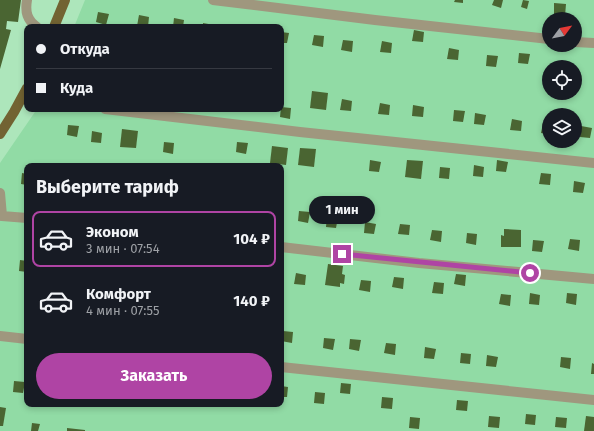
<!DOCTYPE html>
<html lang="ru">
<head>
<meta charset="utf-8">
<style>
  body { margin:0; font-family:"Fira Sans",sans-serif; background:#20242c; color:#f1f3f6; height:100vh; display:flex; flex-direction:column; font-size:15px; white-space:nowrap }
  * { box-sizing:border-box; margin:0 }
  p { font-size:13px; color:#9ea1a6 }
  .icon { flex:none; width:22px; height:22px; fill:none; stroke:currentColor; stroke-width:2; stroke-linecap:round; stroke-linejoin:round }
  .map { position:relative; flex:1; overflow:hidden }
  .sheet { position:absolute; left:24px; top:163px; width:260px; height:244px; display:flex; flex-direction:column; background:#171b24; border-radius:8px; box-shadow:0 2px 6px #0003 }
  .sheet>* { flex:none }
  .top-card { position:absolute; left:24px; top:24px; width:260px; height:88px; border-radius:8px; box-shadow:0 2px 6px #0003; display:grid; align-content:center; height:88px; padding:0 12px; background:#171b24 }
  .needle { width:26px; rotate:58deg }
  .controls { position:absolute; left:542px; top:12px; display:grid; gap:8px }
  .controls a { display:grid; place-items:center; width:40px; height:40px; border-radius:50%; background:#171b24; box-shadow:0 2px 6px #0003; font-size:20px }
  .end { position:absolute; width:18px; height:18px; margin:-9px; border:5px solid #af44a4; background:#fff; box-shadow:0 0 0 2px #fff }
  .from { border-radius:50% }
  .bubble { position:absolute; height:28px; border-radius:14px; background:#171b24; box-shadow:0 2px 6px #0003; font-size:13px; font-weight:700; line-height:28px; text-align:center }
  .top-card b { display:flex; align-items:center; gap:14px; height:38px; font-size:15px }
  .top-card b+b { border-top:1px solid #363941 }
  .top-card i { width:10px; height:10px; background:#f1f3f6 }
  ul { padding:0; list-style:none }
  li { display:flex; align-items:center; gap:12px; height:56px; margin:0 8px 6px; padding:0 4px; border:2px solid transparent; border-radius:8px }
  li div { flex:1 }
  li b { display:block; font-size:15px }
  li em { font-style:normal; font-weight:700 }
  li.active { border-color:#af44a4 }
  li>.icon { width:36px; height:36px; stroke-width:1.5 }
  h2 { padding:0 12px; font-size:18px; line-height:48px }
  .button { display:flex; gap:8px; margin-top:auto; padding:8px 12px }
  .button a { flex:1; height:46px; border-radius:24px; background:#af44a4; color:#fff; font-size:16px; font-weight:700; line-height:46px; text-align:center }
  .map>svg:first-child { display:block }
  .green { fill:#91dba5; fill-rule:evenodd }
  .building { fill:#4a6532 }
  .lines { fill:none; stroke-linecap:round; stroke-linejoin:round }
  .minor { stroke:#9f977e; stroke-width:10 }
  .major { stroke:#726332; stroke-width:10 }
  .route { stroke:#af44a4; stroke-width:5 }
</style>
</head>
<body>
<div class="map">
<svg width="594" height="431" viewBox="0 0 594 431">
  <rect width="100%" height="100%" fill="#ade6bb"/>
  <path class="green" d="M85,0H594V431H0V163L37,109H281V27H74ZM549,19H575V45H549ZM549,67H575V93H549ZM549,115H575V141H549ZM27,166H281V404H27Z"/>
  <g class="building">
    <path d="M0,0H21L18,22L7,21L6,29L11,30L0,69Z"/>
    <path d="M455,0H463V3L454,2Z"/>
    <path d="M494,0H503L501,8L492,5Z"/>
    <path d="M523,0L529,1L527,9L521,7Z"/>
    <path d="M554,3L566,4L565,16L554,15Z"/>
    <path d="M98,12L109,14L106,25L96,22Z"/>
    <path d="M139,15L149,17L148,27L137,26Z"/>
    <path d="M174,18L184,20L183,27H173Z"/>
    <path d="M203,23L214,25L213,27H203Z"/>
    <path d="M414,30L424,32L423,42L412,41Z"/>
    <path d="M281,32L289,33L287,43H281Z"/>
    <path d="M314,35L324,36L323,47L312,45Z"/>
    <path d="M343,40L353,41L352,52L341,50Z"/>
    <path d="M382,41L392,43L391,53L380,52Z"/>
    <path d="M449,48L459,50L458,60L447,59Z"/>
    <path d="M519,53L530,54L528,64L518,63Z"/>
    <path d="M487,55L498,56L496,67L486,66Z"/>
    <path d="M559,61L570,62L569,67H558Z"/>
    <path d="M312,91L328,93L326,110L310,108Z"/>
    <path d="M342,99L352,101L351,111L340,110Z"/>
    <path d="M380,103L390,105L389,115L378,114Z"/>
    <path d="M413,105L424,107L423,117L412,116Z"/>
    <path d="M281,107L291,108L290,119L280,117Z"/>
    <path d="M223,109H235V112Z"/>
    <path d="M454,110L465,111L463,122L453,121Z"/>
    <path d="M475,113L486,115L484,125L474,124Z"/>
    <path d="M512,119L522,121L521,131L510,130Z"/>
    <path d="M543,123L549,124V134L541,133Z"/>
    <path d="M68,125L79,126L77,137L67,135Z"/>
    <path d="M581,126L592,128L590,138L580,137Z"/>
    <path d="M122,129L138,131L136,148L120,147Z"/>
    <path d="M92,131L102,133L101,143L91,142Z"/>
    <path d="M164,142L174,143L173,154L163,152Z"/>
    <path d="M237,142L248,143L246,154L236,152Z"/>
    <path d="M272,146L288,148L286,165L270,163Z"/>
    <path d="M300,148L316,149L314,167L298,165Z"/>
    <path d="M370,160L381,162L379,172L369,171Z"/>
    <path d="M407,160L423,161L421,179L405,177Z"/>
    <path d="M497,160L508,162L506,172L496,171Z"/>
    <path d="M474,165L484,167L483,177L473,176Z"/>
    <path d="M440,167L450,168L449,179L439,178Z"/>
    <path d="M22,173L27,174V185L21,184Z"/>
    <path d="M541,173L551,174L550,185L539,184Z"/>
    <path d="M574,181L585,183L583,193L573,192Z"/>
    <path d="M299,211L310,212L308,223L298,221Z"/>
    <path d="M327,216L338,217L336,228L326,227Z"/>
    <path d="M365,222L376,224L374,234L364,233Z"/>
    <path d="M400,224L410,225L409,235L398,234Z"/>
    <path d="M504,229L521,230V247H501V235L504,236Z"/>
    <path d="M432,230L442,231L441,242L430,240Z"/>
    <path d="M467,233L477,234L476,245L466,243Z"/>
    <path d="M570,239L580,240L579,251L568,249Z"/>
    <path d="M533,240L544,241L542,252L532,251Z"/>
    <path d="M20,260L27,261V272L19,271Z"/>
    <path d="M328,264L343,266L342,274L345,275L344,284L340,283V287L325,285Z"/>
    <path d="M296,273L306,275L305,285L294,284Z"/>
    <path d="M456,274L466,275L465,286L454,284Z"/>
    <path d="M394,277L404,278L403,289L392,287Z"/>
    <path d="M361,280L371,281L370,292L359,290Z"/>
    <path d="M434,282L444,283L443,294L432,293Z"/>
    <path d="M530,293L540,295L539,305L529,304Z"/>
    <path d="M567,293L577,294L576,305L566,303Z"/>
    <path d="M501,294L511,295L510,306L499,304Z"/>
    <path d="M283,331L293,332L292,343L281,341Z"/>
    <path d="M324,338L335,339L333,350L323,348Z"/>
    <path d="M350,339L361,340L359,351L349,349Z"/>
    <path d="M386,343L396,344L395,355L384,353Z"/>
    <path d="M425,347L436,349L434,359L424,358Z"/>
    <path d="M461,353L471,354L470,364L460,363Z"/>
    <path d="M487,355L498,357L496,367L486,366Z"/>
    <path d="M561,357L571,358L570,369L560,367Z"/>
    <path d="M592,363L594,364V374H591Z"/>
    <path d="M14,381L25,382L23,393L13,392Z"/>
    <path d="M341,383L351,384L350,394L340,393Z"/>
    <path d="M281,386L288,387L287,397H281Z"/>
    <path d="M315,392L325,393L324,404L314,403Z"/>
    <path d="M382,397L393,398L392,409L381,408Z"/>
    <path d="M457,400L468,401L467,411L456,410Z"/>
    <path d="M0,407L6,408L3,426H0Z"/>
    <path d="M526,414L536,415L535,425L525,424Z"/>
    <path d="M489,416L500,417L499,428L488,427Z"/>
    <path d="M586,416L594,417V431H584Z"/>
    <path d="M410,417L420,418L419,429L409,428Z"/>
    <path d="M556,417L567,418L566,428L555,427Z"/>
    <path d="M32,423L40,424L38,431H31Z"/>
    <path d="M67,428L85,430V431H67Z"/>
  </g>
  <g class="lines">
    <g class="minor">
      <path d="M27,0C25,12 27,20 37,27"/>
      <path d="M213,0L375,20L549,39"/>
      <path d="M575,42L594,43"/>
      <path d="M105,109L300,132L594,163"/>
      <path d="M0,193L2,216L27,218"/>
      <path d="M281,247L419,263L594,279"/>
      <path d="M0,336L27,339"/>
      <path d="M281,367L594,400"/>
    </g>
    <g class="major">
      <path d="M54,27L65,0"/>
      <path d="M0,134L14,112L27,88"/>
    </g>
  </g>
  <g class="lines">
    <path class="route" d="M342,254L530,273"/>
  </g>
</svg>
<div class="controls">
<a><svg class="needle" viewBox="-14 -14 28 28"><path d="M0-13l5 13h-10z" fill="#e53935"/><path d="M0 13l5-13h-10z" fill="#9ea1a6"/></svg></a>
<a><svg class="icon" aria-label="locate" viewBox="0 0 24 24"><circle cx="12" cy="12" r="6"/><path d="M12 2v4M12 18v4M2 12h4M18 12h4"/></svg></a>
<a><svg class="icon" aria-label="layers" viewBox="0 0 24 24"><path d="M12 4l9 5-9 5-9-5zM3 14l9 5 9-5"/></svg></a>
</div>
<i class="end from" style="left:530px;top:273px"></i>
<i class="end" style="left:342px;top:254px"></i>
<div class="bubble" style="left:309px;top:196px;width:66px">1 мин</div>
<div class="top-card">
<b><i class="from"></i>Откуда</b>
<b><i></i>Куда</b>
</div>
<section class="sheet">
<h2>Выберите тариф</h2>
<ul>
<li class="active"><svg class="icon" aria-label="car" viewBox="0 0 24 24"><path d="M5 17H2v-5l4-1 3-4h7l3 4 3 1v5h-3M9 17h6M6 11h13"/><circle cx="7" cy="17" r="2"/><circle cx="17" cy="17" r="2"/></svg><div><b>Эконом</b><p>3 мин · 07:54</p></div><em>104 ₽</em></li>
<li><svg class="icon" aria-label="car" viewBox="0 0 24 24"><path d="M5 17H2v-5l4-1 3-4h7l3 4 3 1v5h-3M9 17h6M6 11h13"/><circle cx="7" cy="17" r="2"/><circle cx="17" cy="17" r="2"/></svg><div><b>Комфорт</b><p>4 мин · 07:55</p></div><em>140 ₽</em></li>
</ul>
<div class="button"><a>Заказать</a></div>
</section>
</div>
</body>
</html>
